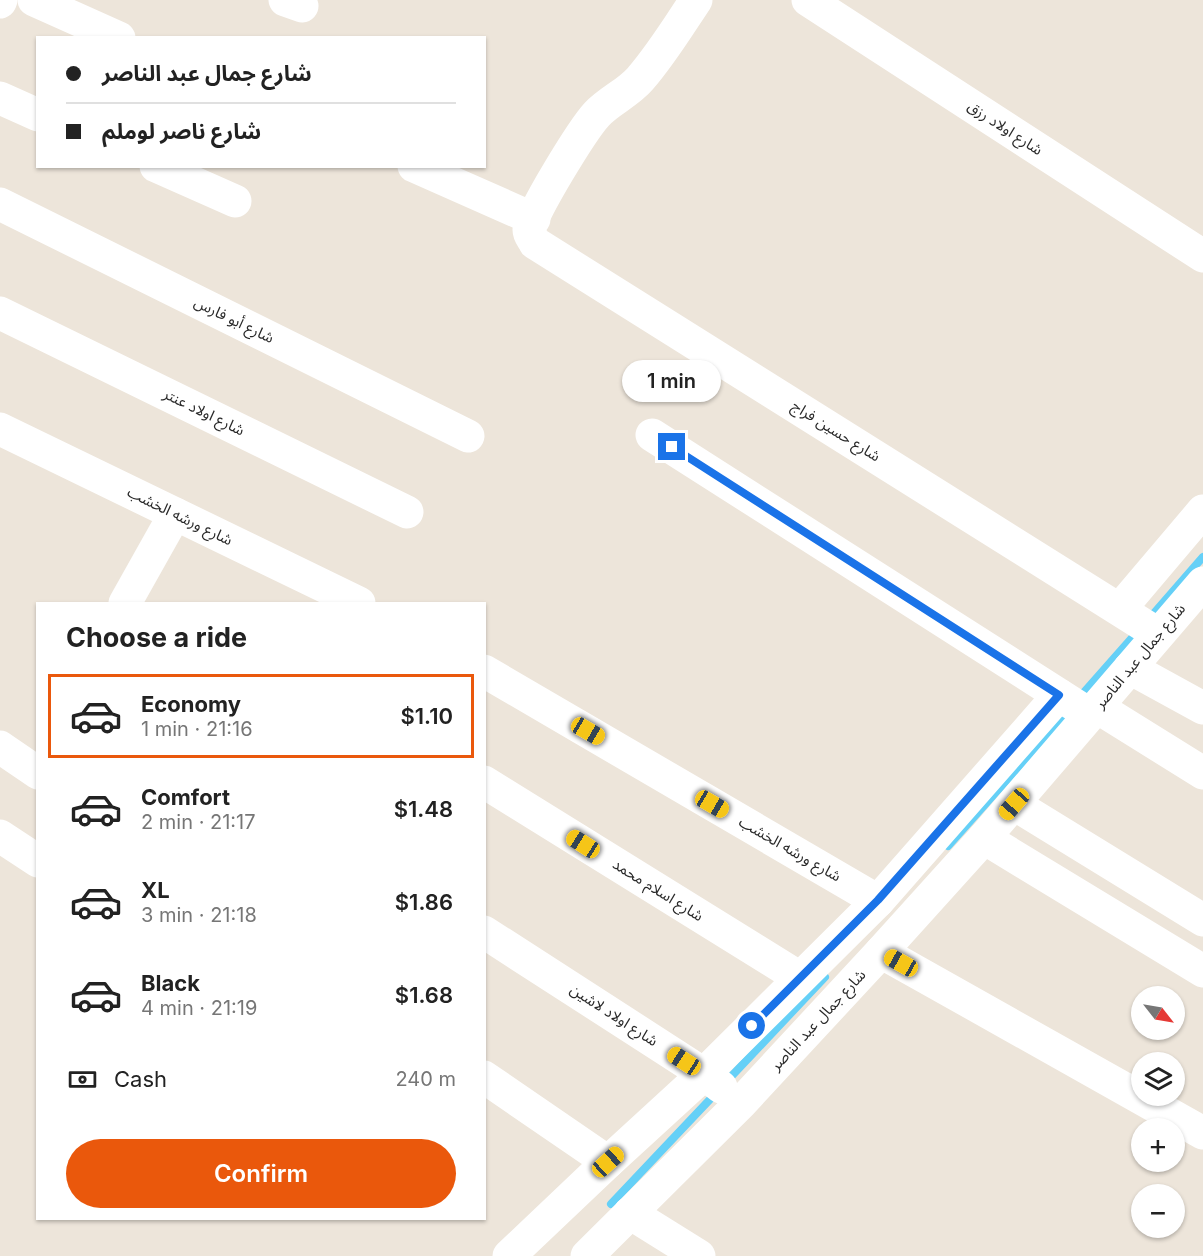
<!DOCTYPE html>
<html lang="en">
<head>
<meta charset="utf-8">
<style>
  body { margin:0; font-family:Inter,"Noto Sans Arabic",sans-serif; background:#f2f2f2; color:#222; height:100vh; display:flex; flex-direction:column; font-size:22px; white-space:nowrap }
  * { box-sizing:border-box; margin:0 }
  p { font-size:20px; color:#767676 }
  .icon { flex:none; width:33px; height:33px; fill:none; stroke:currentColor; stroke-width:2; stroke-linecap:round; stroke-linejoin:round }
  .map { position:relative; flex:1; overflow:hidden }
  .panel { position:absolute; left:36px; top:602px; width:450px; height:618px; display:flex; flex-direction:column; background:#fff; border-radius:0px; box-shadow:0 2px 4px #0004 }
  .panel>* { flex:none }
  .banner { position:absolute; left:36px; top:36px; width:450px; height:132px; border-radius:0px; box-shadow:0 2px 4px #0004; display:grid; align-content:center; height:132px; padding:0 30px; background:#fff }
  .needle { width:39px; rotate:121deg }
  .fabs { position:absolute; left:1131px; top:986px; display:grid; gap:12px }
  .fabs a { display:grid; place-items:center; width:54px; height:54px; border-radius:50%; background:#fff; box-shadow:0 2px 4px #0004; font-size:30px }
  .end { position:absolute; width:27px; height:27px; margin:-14px; border:8px solid #1a73e8; background:#fff; box-shadow:0 0 0 3px #fff }
  .from { border-radius:50% }
  .bubble { position:absolute; height:42px; border-radius:21px; background:#fff; box-shadow:0 2px 4px #0004; font-size:20px; font-weight:600; line-height:42px; text-align:center }
  .car { position:absolute; width:18px; height:36px; margin:-18px -9px; border-radius:8px; box-shadow:0 0 4px 2px #0007; background:linear-gradient(#f5c518 24%,#345 0 40%,#f5c518 0 76%,#345 0 86%,#f5c518 0) }
  .banner b { display:flex; align-items:center; gap:21px; height:57px; font-size:22px }
  .banner b+b { border-top:2px solid #e0e0e0 }
  .banner i { width:15px; height:15px; background:#222 }
  ul { padding:0; list-style:none }
  li { display:flex; align-items:center; gap:18px; height:84px; margin:0 12px 9px; padding:0 18px; border:3px solid transparent; border-radius:0px }
  li div { flex:1 }
  li b { display:block; font-size:22px }
  li em { font-style:normal; font-weight:600 }
  li.on { border-color:#ea580c }
  li>.icon { width:54px; height:54px; stroke-width:1.5 }
  h2 { padding:0 30px; font-size:27px; line-height:72px }
  .pay { display:flex; align-items:center; gap:15px; height:66px; padding:0 30px; font-size:22px }
  .pay p { margin-inline-start:auto }
  .cta { display:flex; gap:12px; margin-top:auto; padding:12px 30px }
  .cta a { flex:1; height:69px; border-radius:36px; background:#ea580c; color:#fff; font-size:24px; font-weight:600; line-height:69px; text-align:center }
  .map>svg:first-child { display:block }
  .lines { fill:none; stroke-linecap:round; stroke-linejoin:round }
  .stream { stroke:#65d0f7; stroke-width:8 }
  .minor { stroke:#fff; stroke-width:33 }
  .route { stroke:#1a73e8; stroke-width:8 }
  .labels { text-anchor:middle; stroke-width:4.5; stroke-linejoin:round; paint-order:stroke }
  .street-label { font-size:15px; fill:#292929; stroke:#fff }
</style>
</head>
<body>
<div class="map">
<svg width="1203" height="1256" viewBox="0 0 1203 1256">
  <rect width="100%" height="100%" fill="#ede5da"/>
  <g class="lines">
    <g class="stream">
      <path d="M1149,619L1203,557"/>
      <path d="M1079,698L1139,630"/>
      <path d="M948,846L1070,709"/>
      <path d="M726,1082L825,977"/>
      <path d="M611,1204L716,1093"/>
    </g>
    <g class="minor">
      <path d="M34,0L119,38"/>
      <path d="M285,0L302,6"/>
      <path d="M696,0C678,27 661,55 640,79C628,93 609,101 597,114C583,129 531,213 529,230C529,235 533,239 535,243L1158,634"/>
      <path d="M808,0L1203,256"/>
      <path d="M0,2L1,0"/>
      <path d="M0,98L38,115"/>
      <path d="M156,166L235,201"/>
      <path d="M414,166L534,219"/>
      <path d="M0,204L468,436"/>
      <path d="M0,313L407,512"/>
      <path d="M0,429L359,603"/>
      <path d="M652,435L1078,707"/>
      <path d="M125,603L175,514"/>
      <path d="M1120,609L1203,511"/>
      <path d="M1130,668L1203,708"/>
      <path d="M484,671L878,901"/>
      <path d="M1097,707L1203,773"/>
      <path d="M0,747L38,773"/>
      <path d="M484,782L800,978"/>
      <path d="M1014,804L1203,920"/>
      <path d="M0,836L38,861"/>
      <path d="M984,838L1203,971"/>
      <path d="M484,932L704,1074L721,1087"/>
      <path d="M881,952L1203,1133"/>
      <path d="M484,1077L608,1162"/>
      <path d="M630,1213L699,1256"/>
      <path d="M509,1256L608,1162L704,1074L878,901L1059,695"/>
      <path d="M587,1256L741,1103L881,952L984,838L1203,583"/>
    </g>
  </g>
  <g class="lines">
    <path class="route" d="M672,447L1059,695L878,900L752,1026"/>
  </g>
  <g class="labels">
    <g class="street-label">
      <text transform="translate(1005 128) rotate(33)" y="5">شارع اولاد رزق</text>
      <text transform="translate(234 320) rotate(26)" y="5">شارع أبو فارس</text>
      <text transform="translate(204 412) rotate(26)" y="5">شارع اولاد عنتر</text>
      <text transform="translate(836 431) rotate(32)" y="5">شارع حسين فراج</text>
      <text transform="translate(180 516) rotate(26)" y="5">شارع ورشه الخشب</text>
      <text transform="translate(1140 656) rotate(-50)" y="5">شارع جمال عبد الناصر</text>
      <text transform="translate(790 849) rotate(30)" y="5">شارع ورشه الخشب</text>
      <text transform="translate(658 890) rotate(32)" y="5">شارع اسلام محمد</text>
      <text transform="translate(614 1015) rotate(33)" y="5">شارع اولاد لاشين</text>
      <text transform="translate(818 1020) rotate(-47)" y="5">شارع جمال عبد الناصر</text>
    </g>
  </g>
</svg>
<div class="fabs">
<a><svg class="needle" viewBox="-14 -14 28 28"><path d="M0-13l5 13h-10z" fill="#e53935"/><path d="M0 13l5-13h-10z" fill="#767676"/></svg></a>
<a><svg class="icon" aria-label="layers" viewBox="0 0 24 24"><path d="M12 4l9 5-9 5-9-5zM3 14l9 5 9-5"/></svg></a>
<a>+</a>
<a>−</a>
</div>
<i class="end from" style="left:752px;top:1026px"></i>
<i class="end" style="left:672px;top:447px"></i>
<div class="bubble" style="left:622px;top:360px;width:99px">1 min</div>
<i class="car" style="left:588px;top:731px;rotate:120deg"></i>
<i class="car" style="left:712px;top:804px;rotate:120deg"></i>
<i class="car" style="left:1014px;top:804px;rotate:221deg"></i>
<i class="car" style="left:583px;top:844px;rotate:302deg"></i>
<i class="car" style="left:901px;top:963px;rotate:299deg"></i>
<i class="car" style="left:684px;top:1061px;rotate:303deg"></i>
<i class="car" style="left:608px;top:1162px;rotate:48deg"></i>
<div class="banner">
<b><i class="from"></i>شارع جمال عبد الناصر</b>
<b><i></i>شارع ناصر لوملم</b>
</div>
<section class="panel">
<h2>Choose a ride</h2>
<ul>
<li class="on"><svg class="icon" aria-label="car" viewBox="0 0 24 24"><path d="M5 17H2v-5l4-1 3-4h7l3 4 3 1v5h-3M9 17h6M6 11h13"/><circle cx="7" cy="17" r="2"/><circle cx="17" cy="17" r="2"/></svg><div><b>Economy</b><p>1 min · 21:16</p></div><em>$1.10</em></li>
<li><svg class="icon" aria-label="car" viewBox="0 0 24 24"><path d="M5 17H2v-5l4-1 3-4h7l3 4 3 1v5h-3M9 17h6M6 11h13"/><circle cx="7" cy="17" r="2"/><circle cx="17" cy="17" r="2"/></svg><div><b>Comfort</b><p>2 min · 21:17</p></div><em>$1.48</em></li>
<li><svg class="icon" aria-label="car" viewBox="0 0 24 24"><path d="M5 17H2v-5l4-1 3-4h7l3 4 3 1v5h-3M9 17h6M6 11h13"/><circle cx="7" cy="17" r="2"/><circle cx="17" cy="17" r="2"/></svg><div><b>XL</b><p>3 min · 21:18</p></div><em>$1.86</em></li>
<li><svg class="icon" aria-label="car" viewBox="0 0 24 24"><path d="M5 17H2v-5l4-1 3-4h7l3 4 3 1v5h-3M9 17h6M6 11h13"/><circle cx="7" cy="17" r="2"/><circle cx="17" cy="17" r="2"/></svg><div><b>Black</b><p>4 min · 21:19</p></div><em>$1.68</em></li>
</ul>
<div class="pay"><svg class="icon" aria-label="cash" viewBox="0 0 24 24"><path d="M3 7h18v10H3z"/><circle cx="12" cy="12" r="2"/></svg>Cash<p>240 m</p></div>
<div class="cta"><a>Confirm</a></div>
</section>
</div>
</body>
</html>
